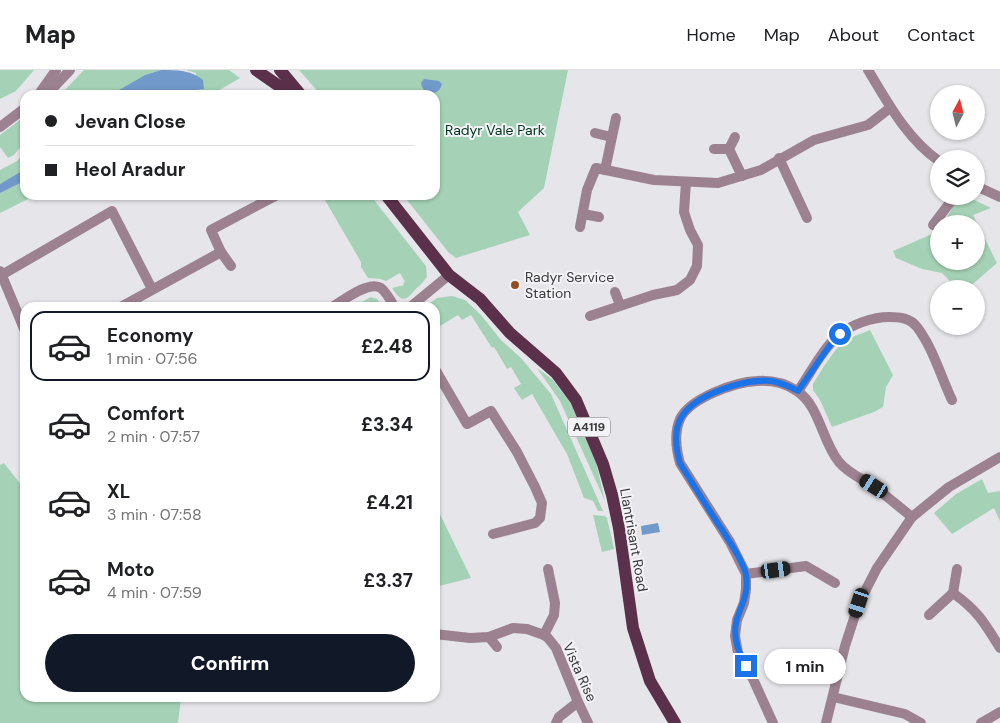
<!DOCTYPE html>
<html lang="en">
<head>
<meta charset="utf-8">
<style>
  body { margin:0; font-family:"DM Sans",sans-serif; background:#f6f6f6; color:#202124; height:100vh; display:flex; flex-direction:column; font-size:19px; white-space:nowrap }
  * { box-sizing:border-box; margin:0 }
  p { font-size:16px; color:#757577 }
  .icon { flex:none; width:28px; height:28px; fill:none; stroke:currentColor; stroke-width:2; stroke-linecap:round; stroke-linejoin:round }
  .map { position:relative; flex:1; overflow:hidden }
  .side { position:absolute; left:20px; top:232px; width:420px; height:400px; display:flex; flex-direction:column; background:#fff; border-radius:15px; box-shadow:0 1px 4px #0004 }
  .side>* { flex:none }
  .banner { position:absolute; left:20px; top:20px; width:420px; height:110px; border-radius:15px; box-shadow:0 1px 4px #0004; display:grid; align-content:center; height:110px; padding:0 25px; background:#fff }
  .needle { width:32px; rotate:7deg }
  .buttons { position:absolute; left:930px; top:15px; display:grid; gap:10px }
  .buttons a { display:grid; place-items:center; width:55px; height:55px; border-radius:50%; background:#fff; box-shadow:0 1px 4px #0004; font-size:25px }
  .end { position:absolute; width:22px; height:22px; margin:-11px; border:6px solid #1a73e8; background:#fff; box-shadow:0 0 0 2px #fff }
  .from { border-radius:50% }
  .bubble { position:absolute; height:35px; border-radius:18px; background:#fff; box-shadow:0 1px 4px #0004; font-size:16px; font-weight:700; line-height:35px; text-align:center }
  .car { position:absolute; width:15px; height:30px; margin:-15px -8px; border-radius:6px; box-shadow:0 0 4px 1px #0007; background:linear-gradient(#222 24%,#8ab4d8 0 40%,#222 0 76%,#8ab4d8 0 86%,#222 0) }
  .banner b { display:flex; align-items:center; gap:18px; height:48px; font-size:19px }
  .banner b+b { border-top:1px solid #e0e0e0 }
  .banner i { width:12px; height:12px; background:#202124 }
  ul { padding:9px 0 0; list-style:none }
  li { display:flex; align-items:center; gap:15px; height:70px; margin:0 10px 8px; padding:0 15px; border:2px solid transparent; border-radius:15px }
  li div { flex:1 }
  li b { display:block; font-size:19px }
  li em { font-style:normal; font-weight:700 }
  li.current { border-color:#111827 }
  li>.icon { width:45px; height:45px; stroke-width:1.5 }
  .cta { display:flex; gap:10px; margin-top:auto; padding:10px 25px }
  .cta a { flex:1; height:58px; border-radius:30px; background:#111827; color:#fff; font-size:20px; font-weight:700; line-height:58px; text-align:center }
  header { display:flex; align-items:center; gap:30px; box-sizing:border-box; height:70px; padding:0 25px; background:#fff; border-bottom:1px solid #e0e0e0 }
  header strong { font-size:24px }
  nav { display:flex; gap:28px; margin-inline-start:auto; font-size:18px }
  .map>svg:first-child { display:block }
  .green { fill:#a5d2b6 }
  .water { fill:#7199ca }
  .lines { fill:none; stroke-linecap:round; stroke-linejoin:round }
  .minor { stroke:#9c8290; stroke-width:10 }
  .tertiary { stroke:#9c8290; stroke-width:10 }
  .primary { stroke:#5b304b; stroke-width:12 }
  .route { stroke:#1a73e8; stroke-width:6 }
  .poi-dot { fill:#934f22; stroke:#f3f3f7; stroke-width:2 }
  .labels { text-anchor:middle; stroke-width:4; stroke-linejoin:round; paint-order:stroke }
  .shield { fill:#f3f3f7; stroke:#727273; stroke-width:1 }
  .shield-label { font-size:12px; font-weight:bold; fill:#3a3a3b }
  .park-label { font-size:14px; fill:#00331b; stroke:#f3f3f7 }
  .poi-label { font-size:14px; fill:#3a3a3b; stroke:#f3f3f7; text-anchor:start }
  .street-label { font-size:14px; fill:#3a3a3b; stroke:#f3f3f7 }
</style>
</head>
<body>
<header>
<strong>Map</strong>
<nav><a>Home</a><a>Map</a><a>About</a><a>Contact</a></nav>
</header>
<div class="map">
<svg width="1000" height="653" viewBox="0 0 1000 653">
  <rect width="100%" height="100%" fill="#e6e6ea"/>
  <g class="green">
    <path d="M0,0H34L16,21L0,29Z"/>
    <path d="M84,0H161L145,5L110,25H60Z"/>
    <path d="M186,0H229L240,8L211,25H156L196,20V3Z"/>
    <path d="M299,0H568L544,118L518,142L530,165L456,188L449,183L403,125H435V25H321Z"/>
    <path d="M21,49L25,53V71L14,85L8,88L0,77V65Z"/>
    <path d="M25,82V99L0,114V100L17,91Z"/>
    <path d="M25,110V125H36L0,143V123Z"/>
    <path d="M322,125H368L374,130L426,196L427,207C423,213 417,217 413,222C404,233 400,230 392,218L404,215L403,213L405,212L400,203L386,211L380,209L368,208L361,197V192Z"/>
    <path d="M959,126H966L991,138L973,145L997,193L967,219H958L942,203L922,199L896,188L893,181L939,161V191H976V154H943Z"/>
    <path d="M452,226L465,230L481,245L501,270L521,288L551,324L603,441H598L593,431L584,428L567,384L532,324L522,330L514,318L521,314L511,297L507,299L494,277L492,278L471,245L462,250L458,245L435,259V238L424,237L437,228Z"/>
    <path d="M371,227L377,229L383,237H353Z"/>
    <path d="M870,260L893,305L886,317L883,337L874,342L832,357L820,330L813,320V314L824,296L840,274L850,268Z"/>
    <path d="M537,298L552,309L570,332L596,392L605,431L560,331Z"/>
    <path d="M4,393L25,420V628H181L178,653H0V395Z"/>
    <path d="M982,409L988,423L1000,421V451L994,438L952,464L934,443L956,424Z"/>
    <path d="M435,434L471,508L435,517Z"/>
    <path d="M593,445L605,446L607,448L614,479L602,482Z"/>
  </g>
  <g class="water">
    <path d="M161,0C177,0 191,0 203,10L204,19L156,25H110L145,5Z"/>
    <path d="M424,9L439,11L442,14C439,27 423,26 421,13Z"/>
    <path d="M25,99L24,111L0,123V114Z"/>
    <path d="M658,453L660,462L642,465L641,456Z"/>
  </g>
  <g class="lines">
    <g class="minor">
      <path d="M868,0C888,33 907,69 939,91"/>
      <path d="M595,63L611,67"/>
      <path d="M735,67L729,79L742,106"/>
      <path d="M714,79H729"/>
      <path d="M779,88L807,148"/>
      <path d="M605,100L616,48"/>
      <path d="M976,116L1000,127"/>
      <path d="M583,144L599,147"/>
      <path d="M933,155L955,126"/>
      <path d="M580,157L587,120L596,98L654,110L718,113L761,100L814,70L868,55L890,38"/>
      <path d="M221,182L231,196"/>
      <path d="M0,201L25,261"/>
      <path d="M0,206L112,141L152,219"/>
      <path d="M615,222L620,235"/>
      <path d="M119,238L221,182L211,160L277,125"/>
      <path d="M331,238C342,231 369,210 381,218C387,223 391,231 395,238"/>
      <path d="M409,238L449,205"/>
      <path d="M590,246L653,225L677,220L690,210L697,196L698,175L690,160L684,142L686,112"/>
      <path d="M435,299L467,354L491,341L517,382L535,417L542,433L540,448L535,453L493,464"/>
      <path d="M798,321C810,304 823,278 839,265C852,254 873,247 889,247C900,247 910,248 917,257C933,278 941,307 952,330"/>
      <path d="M746,504L806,496L835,513"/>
      <path d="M953,523C978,541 984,552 1000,578"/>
      <path d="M929,545L953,523L957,499"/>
      <path d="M435,564L470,568L489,567L513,558L527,559L544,565L548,568L556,578L578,632L588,653"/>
      <path d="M544,565L554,545L555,533L548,499"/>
      <path d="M489,567L497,577"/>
      <path d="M833,627L905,644L921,653"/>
      <path d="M556,653L559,647L578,632"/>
      <path d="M773,653L753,609L738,583L735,566L737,550L744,533L746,519V504L730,472L680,393C676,379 674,363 680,349C690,328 735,312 757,311C770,310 785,313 797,321C820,336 822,372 839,392C848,403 862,409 873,416C887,426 899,437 912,447"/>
      <path d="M826,653L845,576L859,533L877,498L912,447L949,417L1000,387"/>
      <path d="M981,653L1000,642"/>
    </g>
    <g class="tertiary">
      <path d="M39,24L56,0"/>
      <path d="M42,25L52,19L70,0"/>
      <path d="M0,57L25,38"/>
    </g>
    <g class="primary">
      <path d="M256,0L292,25"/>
      <path d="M280,0L301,25"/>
      <path d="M386,125L449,205L480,229L510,263L556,303L576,330L603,394L612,425L619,458L633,558L650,611L675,653"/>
    </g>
  </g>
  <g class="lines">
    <path class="route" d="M746,596C738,582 732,565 737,549C742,533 749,523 746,505C744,492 730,473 723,461C708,439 694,416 680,393C676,379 673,362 681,348C694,324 747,308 772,311C781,313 789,316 798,321L830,275L840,264"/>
  </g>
  <circle class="poi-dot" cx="515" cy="215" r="5"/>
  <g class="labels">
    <rect class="shield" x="568" y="347.5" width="42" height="19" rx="4"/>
    <g class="shield-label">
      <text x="589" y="361">A4119</text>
    </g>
    <g class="park-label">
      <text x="495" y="65">Radyr Vale Park</text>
    </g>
    <g class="poi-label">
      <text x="525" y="212">Radyr Service<tspan x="525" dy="16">Station</tspan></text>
    </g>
    <g class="street-label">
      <text transform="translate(634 470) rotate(80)" y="5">Llantrisant Road</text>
      <text transform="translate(580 602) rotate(66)" y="5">Vista Rise</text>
    </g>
  </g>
</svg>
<div class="buttons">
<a><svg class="needle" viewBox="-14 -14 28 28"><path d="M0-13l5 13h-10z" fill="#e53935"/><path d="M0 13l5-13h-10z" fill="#757577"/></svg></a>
<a><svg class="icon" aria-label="layers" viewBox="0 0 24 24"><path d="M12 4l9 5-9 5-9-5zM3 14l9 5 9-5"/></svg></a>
<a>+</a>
<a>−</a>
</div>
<i class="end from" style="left:840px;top:264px"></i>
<i class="end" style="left:746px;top:596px"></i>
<div class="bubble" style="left:764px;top:579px;width:82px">1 min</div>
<i class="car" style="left:874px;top:416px;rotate:302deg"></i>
<i class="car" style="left:776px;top:500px;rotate:82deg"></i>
<i class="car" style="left:859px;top:533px;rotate:198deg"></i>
<div class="banner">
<b><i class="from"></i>Jevan Close</b>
<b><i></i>Heol Aradur</b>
</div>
<section class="side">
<ul>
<li class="current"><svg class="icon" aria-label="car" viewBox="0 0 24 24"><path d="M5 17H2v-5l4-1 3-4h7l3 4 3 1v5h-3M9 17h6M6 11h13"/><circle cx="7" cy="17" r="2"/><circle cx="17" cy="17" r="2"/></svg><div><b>Economy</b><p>1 min · 07:56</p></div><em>£2.48</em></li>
<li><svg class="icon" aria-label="car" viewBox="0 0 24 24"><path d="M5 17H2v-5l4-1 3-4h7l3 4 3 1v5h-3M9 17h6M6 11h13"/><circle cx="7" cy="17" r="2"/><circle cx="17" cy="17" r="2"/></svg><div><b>Comfort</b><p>2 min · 07:57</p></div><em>£3.34</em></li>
<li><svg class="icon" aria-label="car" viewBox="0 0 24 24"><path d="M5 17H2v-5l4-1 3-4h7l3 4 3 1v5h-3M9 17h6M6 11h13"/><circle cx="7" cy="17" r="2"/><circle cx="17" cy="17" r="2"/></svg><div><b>XL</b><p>3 min · 07:58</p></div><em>£4.21</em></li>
<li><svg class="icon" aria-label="car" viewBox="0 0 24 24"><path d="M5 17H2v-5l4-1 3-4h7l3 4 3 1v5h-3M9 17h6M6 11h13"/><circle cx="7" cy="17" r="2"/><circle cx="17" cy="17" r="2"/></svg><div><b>Moto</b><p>4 min · 07:59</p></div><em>£3.37</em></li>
</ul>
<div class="cta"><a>Confirm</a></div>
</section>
</div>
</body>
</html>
